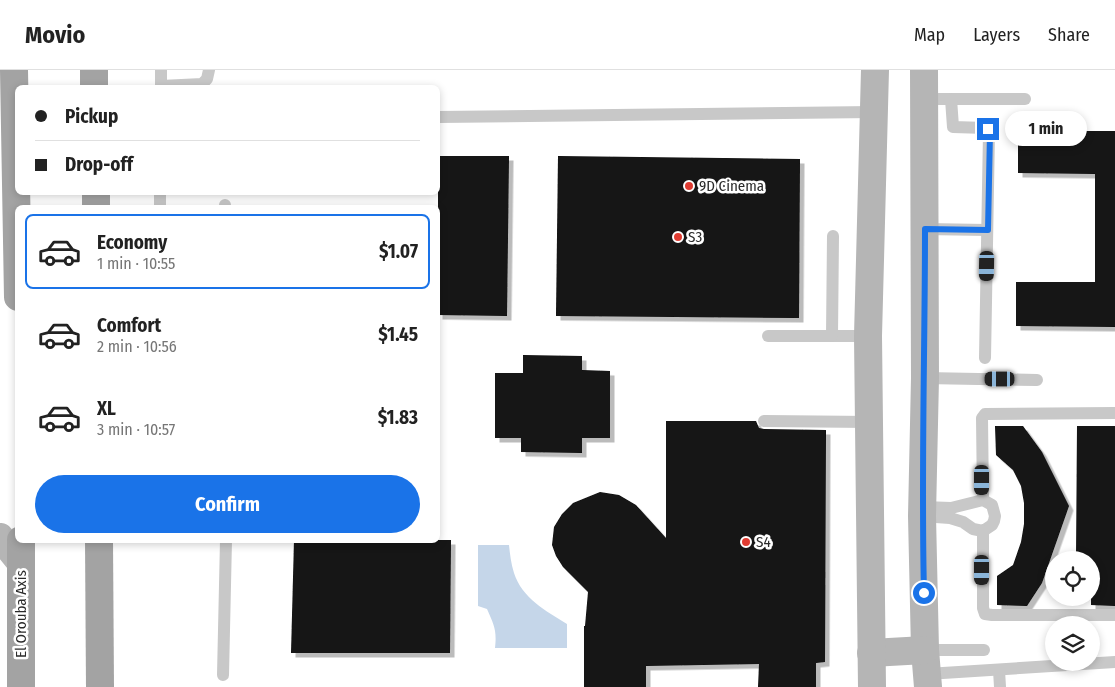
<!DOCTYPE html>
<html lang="en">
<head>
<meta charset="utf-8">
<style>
  body { margin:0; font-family:"Fira Sans Condensed",sans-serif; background:#f2f2f2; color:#222; height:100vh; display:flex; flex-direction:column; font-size:19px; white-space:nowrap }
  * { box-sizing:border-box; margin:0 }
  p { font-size:16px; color:#767676 }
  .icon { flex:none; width:28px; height:28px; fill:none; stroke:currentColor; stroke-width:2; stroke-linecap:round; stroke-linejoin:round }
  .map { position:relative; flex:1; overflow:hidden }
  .drawer { position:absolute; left:15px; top:135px; width:425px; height:338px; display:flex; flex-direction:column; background:#fff; border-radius:8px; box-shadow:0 2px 8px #0003 }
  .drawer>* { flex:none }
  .top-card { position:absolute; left:15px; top:15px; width:425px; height:110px; border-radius:8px; box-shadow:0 2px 8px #0003; display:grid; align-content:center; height:110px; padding:0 20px; background:#fff }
  .controls { position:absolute; left:1045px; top:481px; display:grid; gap:10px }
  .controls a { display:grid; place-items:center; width:55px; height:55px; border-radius:50%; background:#fff; box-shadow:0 2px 8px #0003; font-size:25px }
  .end { position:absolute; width:22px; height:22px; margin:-11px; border:6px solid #1a73e8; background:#fff; box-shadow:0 0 0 2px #fff }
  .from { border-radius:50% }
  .bubble { position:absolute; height:35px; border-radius:18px; background:#fff; box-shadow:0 2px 8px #0003; font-size:16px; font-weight:700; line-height:35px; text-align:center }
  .car { position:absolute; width:15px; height:30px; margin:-15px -8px; border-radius:6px; box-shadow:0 0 4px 1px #0007; background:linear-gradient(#222 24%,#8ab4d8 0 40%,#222 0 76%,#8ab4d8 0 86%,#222 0) }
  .top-card b { display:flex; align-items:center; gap:18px; height:48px; font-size:19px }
  .top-card b+b { border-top:1px solid #e0e0e0 }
  .top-card i { width:12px; height:12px; background:#222 }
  ul { padding:9px 0 0; list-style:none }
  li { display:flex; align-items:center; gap:15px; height:75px; margin:0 10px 8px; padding:0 10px; border:2px solid transparent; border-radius:8px }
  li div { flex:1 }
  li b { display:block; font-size:19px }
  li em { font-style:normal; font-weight:700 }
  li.selected { border-color:#1a73e8 }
  li>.icon { width:45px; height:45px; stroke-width:1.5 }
  .button { display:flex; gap:10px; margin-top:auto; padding:10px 20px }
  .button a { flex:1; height:58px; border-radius:30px; background:#1a73e8; color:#fff; font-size:20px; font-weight:700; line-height:58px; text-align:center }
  header { display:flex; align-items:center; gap:30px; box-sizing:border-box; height:70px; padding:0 25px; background:#fff; border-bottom:1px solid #e0e0e0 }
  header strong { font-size:24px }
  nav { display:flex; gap:28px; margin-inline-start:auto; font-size:18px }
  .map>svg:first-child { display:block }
  .water { fill:#c5d6e9 }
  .building { fill:#121212; filter:url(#shadow) }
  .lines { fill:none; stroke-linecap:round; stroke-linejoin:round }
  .lane { stroke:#c8c8c8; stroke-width:12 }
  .secondary { stroke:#b5b5b5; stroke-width:28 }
  .primary { stroke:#a3a3a3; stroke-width:28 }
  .route { stroke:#1a73e8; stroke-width:6 }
  .poi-dot { fill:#df3b31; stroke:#fff; stroke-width:2 }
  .labels { text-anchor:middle; stroke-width:5; stroke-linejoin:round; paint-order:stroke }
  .poi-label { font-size:15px; fill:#2b2b2b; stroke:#fff; text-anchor:start }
  .street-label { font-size:15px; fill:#2b2b2b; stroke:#fff }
</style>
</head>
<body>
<header>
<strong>Movio</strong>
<nav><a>Map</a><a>Layers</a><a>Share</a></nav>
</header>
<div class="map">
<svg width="1115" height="617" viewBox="0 0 1115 617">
  <defs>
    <filter id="shadow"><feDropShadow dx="4.5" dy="4.5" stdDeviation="0" flood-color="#0004"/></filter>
  </defs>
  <rect width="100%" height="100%" fill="#fff"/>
  <path class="water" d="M478,475H509C510,484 511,494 514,503C522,528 546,541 567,554V578H495C497,560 494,555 487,539L478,536Z"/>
  <g class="building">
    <path d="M1018,61H1115V257L1016,256V212H1095V104L1018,103Z"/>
    <path d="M438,86H509L507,246L438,245Z"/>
    <path d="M558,86L800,89L799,248L556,246Z"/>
    <path d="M523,285L582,286V300L610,301V368H582V383L521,382V368H495V303H523Z"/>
    <path d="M666,351H756L759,358L764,359L826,360L825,592L816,593V617H758L759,594L646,596V617H584V556H585L588,522L563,497L556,486L552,475L554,457L562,444L573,433L600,422L619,425L636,435L666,468Z"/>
    <path d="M995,356H1023L1042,382L1069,436L1042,513L1027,536L997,535V506L1013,495L1021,472L1024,454V433L1021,416L1013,400L996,385Z"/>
    <path d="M1077,356H1115V536L1091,535V490H1076Z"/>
    <path d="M294,470H451L450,583H291Z"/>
  </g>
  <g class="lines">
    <g class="lane">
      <path d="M161,0V18"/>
      <path d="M161,16L202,14L207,9L209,0"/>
      <path d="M925,29H1025"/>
      <path d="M951,29L953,57L986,58L989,62L985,288"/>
      <path d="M438,47L874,42"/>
      <path d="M225,135V138"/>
      <path d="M160,138V122"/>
      <path d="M925,159L987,160"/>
      <path d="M768,266H868"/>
      <path d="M832,266L833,166"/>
      <path d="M925,308L1037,310"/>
      <path d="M764,351L870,352"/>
      <path d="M983,430L982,348L985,344L1115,343"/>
      <path d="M922,446L950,448L963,452L973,459L983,461L992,455L994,451L995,446L992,435L983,430L951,438L923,437"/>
      <path d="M983,461V538L985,544L992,545H1115"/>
      <path d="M925,580H984"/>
      <path d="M999,600L1000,617"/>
      <path d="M927,604L1115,592"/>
      <path d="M223,605L226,470"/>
    </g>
    <g class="secondary">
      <path d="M924,0L925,308L922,446L925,580L928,617"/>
      <path d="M0,467L21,493"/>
      <path d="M871,583L925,580"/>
      <path d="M872,617L868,266L875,0"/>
    </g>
    <g class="primary">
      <path d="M14,0L18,227"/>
      <path d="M94,0V18"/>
      <path d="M96,122V138"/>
      <path d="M99,470L100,617"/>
      <path d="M21,617V470"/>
    </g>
  </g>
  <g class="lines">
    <path class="route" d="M924,523C921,402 925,280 925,159L988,160L990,62L988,59"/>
  </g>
  <g class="poi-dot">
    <circle cx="689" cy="116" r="5"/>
    <circle cx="678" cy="167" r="5"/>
    <circle cx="746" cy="472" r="5"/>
  </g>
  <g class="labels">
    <g class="poi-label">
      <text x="699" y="121">9D Cinema</text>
      <text x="688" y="172">S3</text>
      <text x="756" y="477">S4</text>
    </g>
    <g class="street-label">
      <text transform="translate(21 544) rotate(-90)" y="5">El Orouba Axis</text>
    </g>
  </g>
</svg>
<div class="controls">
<a><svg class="icon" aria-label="locate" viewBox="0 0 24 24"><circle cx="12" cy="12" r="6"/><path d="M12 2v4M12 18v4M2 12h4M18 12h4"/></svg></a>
<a><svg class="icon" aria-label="layers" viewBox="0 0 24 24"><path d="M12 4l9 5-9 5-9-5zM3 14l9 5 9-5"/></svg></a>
</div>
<i class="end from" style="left:924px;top:523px"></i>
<i class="end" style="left:988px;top:59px"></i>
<div class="bubble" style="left:1005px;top:41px;width:82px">1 min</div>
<i class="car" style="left:987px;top:196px;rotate:181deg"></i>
<i class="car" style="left:1000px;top:309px;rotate:270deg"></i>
<i class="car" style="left:982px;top:410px;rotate:180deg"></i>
<i class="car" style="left:982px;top:500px;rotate:180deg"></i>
<div class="top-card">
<b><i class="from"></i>Pickup</b>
<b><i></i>Drop-off</b>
</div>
<section class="drawer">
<ul>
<li class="selected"><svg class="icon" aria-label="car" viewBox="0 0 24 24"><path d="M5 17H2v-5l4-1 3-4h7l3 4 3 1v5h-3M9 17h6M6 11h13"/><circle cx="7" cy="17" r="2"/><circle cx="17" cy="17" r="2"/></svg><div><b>Economy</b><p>1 min · 10:55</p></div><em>$1.07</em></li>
<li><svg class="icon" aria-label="car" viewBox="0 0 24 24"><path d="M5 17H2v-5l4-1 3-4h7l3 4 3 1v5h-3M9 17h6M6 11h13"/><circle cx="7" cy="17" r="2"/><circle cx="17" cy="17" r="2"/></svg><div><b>Comfort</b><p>2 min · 10:56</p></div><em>$1.45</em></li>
<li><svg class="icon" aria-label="car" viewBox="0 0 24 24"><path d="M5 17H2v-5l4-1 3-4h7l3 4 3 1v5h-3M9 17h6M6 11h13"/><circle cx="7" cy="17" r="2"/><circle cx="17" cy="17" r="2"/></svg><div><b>XL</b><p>3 min · 10:57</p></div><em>$1.83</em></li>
</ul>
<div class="button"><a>Confirm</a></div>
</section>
</div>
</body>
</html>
